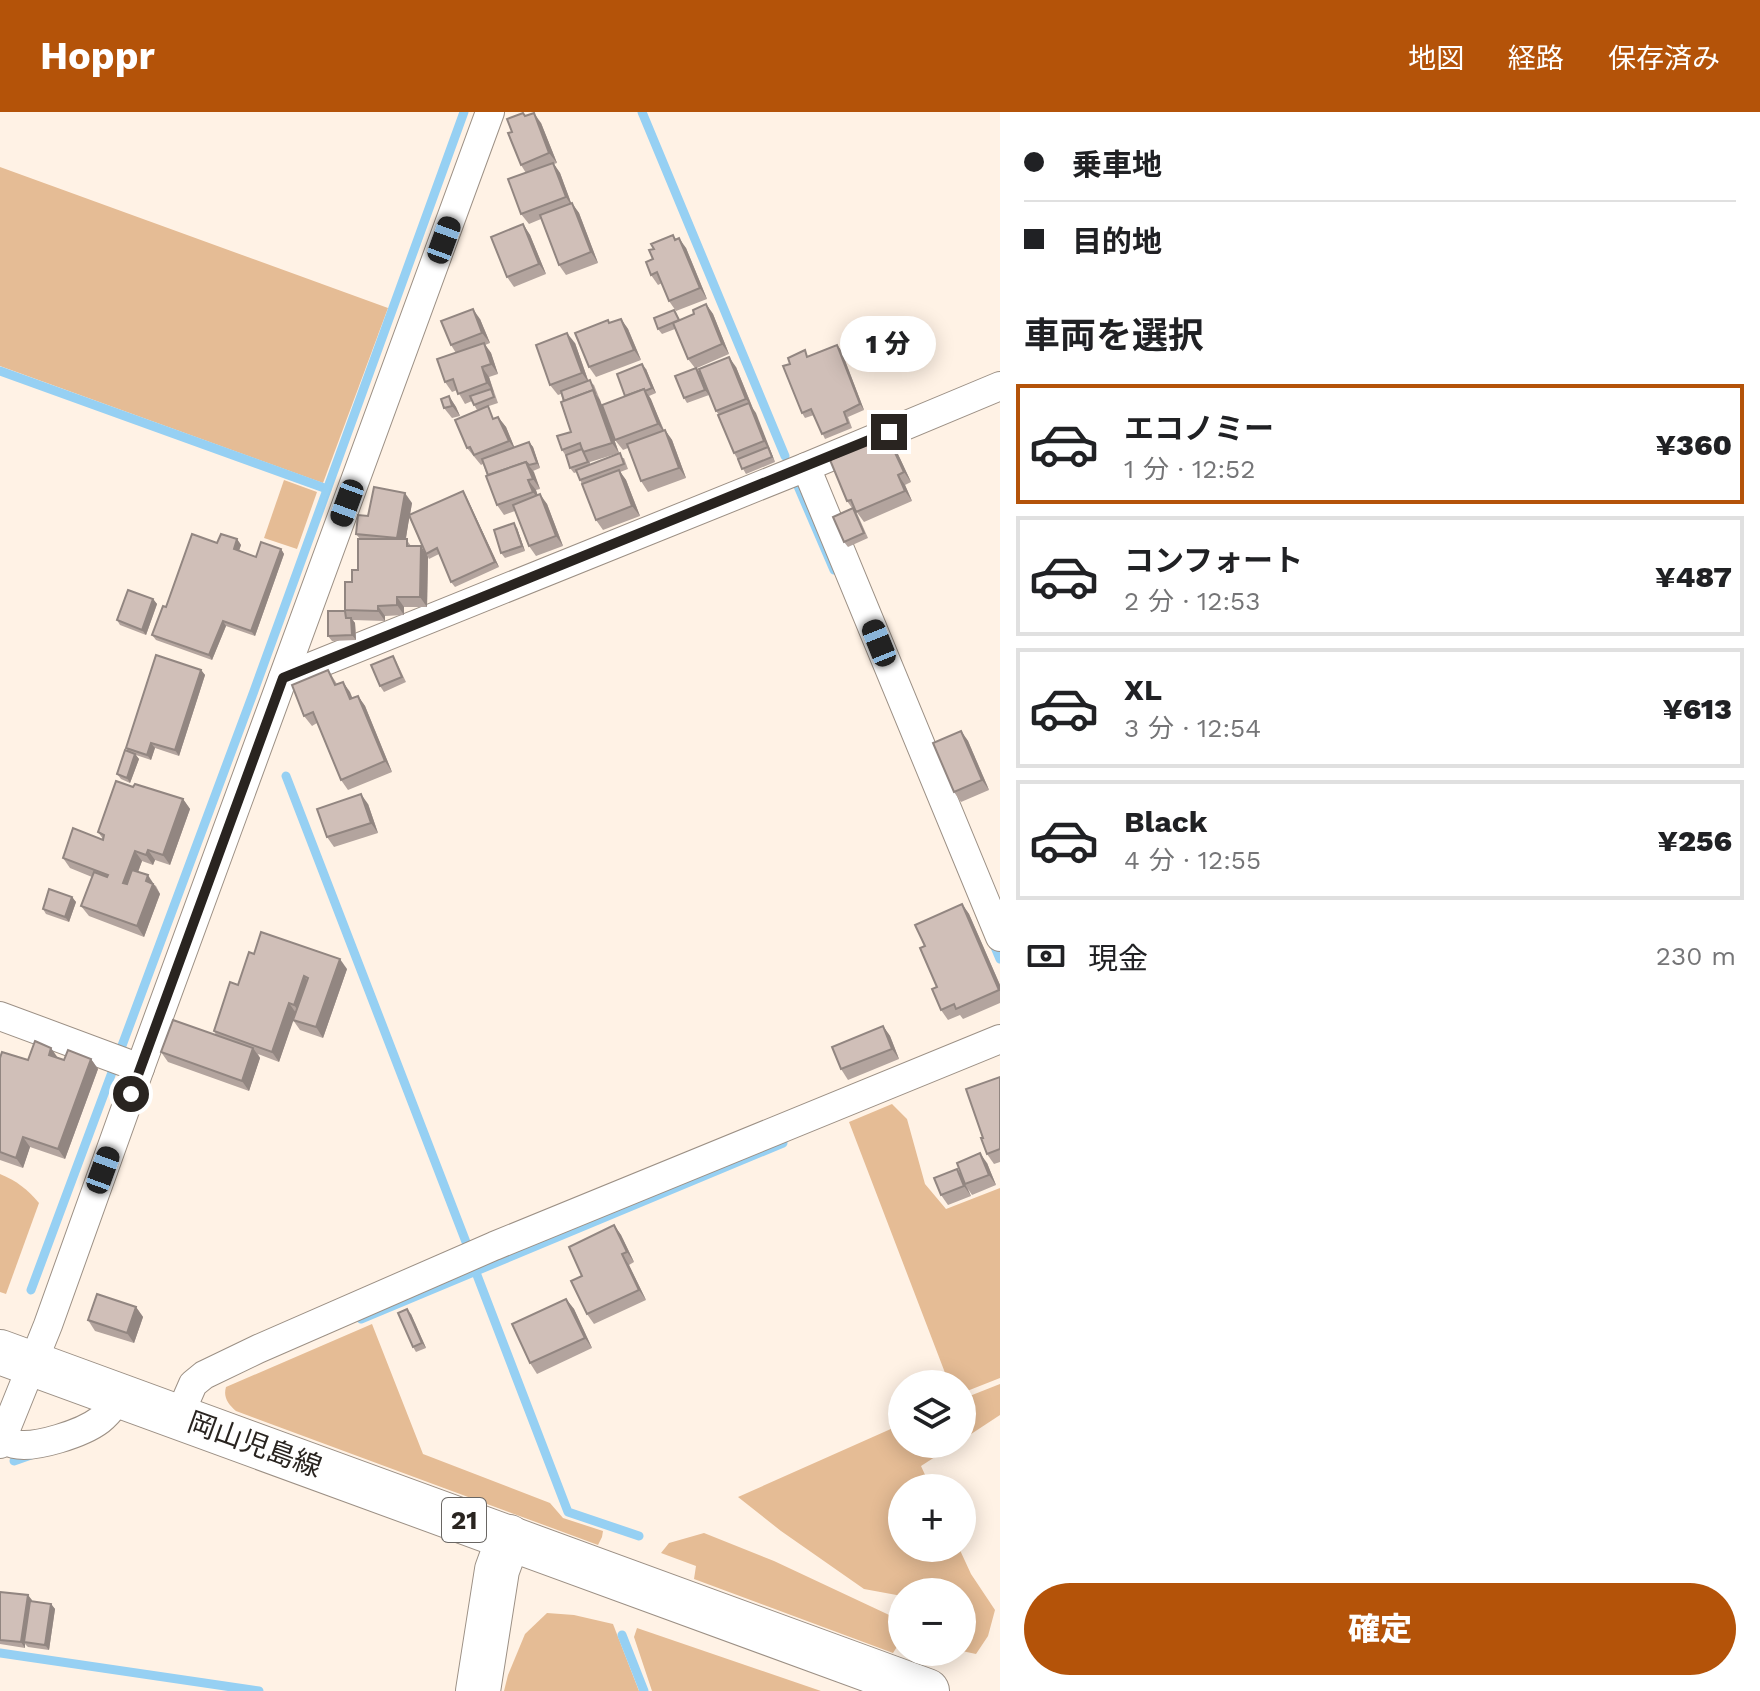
<!DOCTYPE html>
<html lang="ja">
<head>
<meta charset="utf-8">
<style>
  body { margin:0; font-family:"Work Sans","Noto Sans JP",sans-serif; background:#f2f2f2; color:#202124; height:100vh; display:flex; flex-direction:column; font-size:30px; white-space:nowrap }
  * { box-sizing:border-box; margin:0 }
  p { font-size:26px; color:#757577 }
  .icon { flex:none; width:44px; height:44px; fill:none; stroke:currentColor; stroke-width:2; stroke-linecap:round; stroke-linejoin:round }
  .map { position:relative; flex:1; overflow:hidden }
  .sheet { display:flex; flex-direction:column; background:#fff; width:760px }
  .sheet>* { flex:none }
  .banner { display:grid; align-content:center; height:176px; padding:0 24px; background:#fff }
  .buttons { position:absolute; left:888px; top:1258px; display:grid; gap:16px }
  .buttons a { display:grid; place-items:center; width:88px; height:88px; border-radius:50%; background:#fff; box-shadow:0 4px 20px #0003; font-size:40px }
  .end { position:absolute; width:36px; height:36px; margin:-18px; border:10px solid #292420; background:#fff; box-shadow:0 0 0 4px #fff }
  .from { border-radius:50% }
  .bubble { position:absolute; height:56px; border-radius:28px; background:#fff; box-shadow:0 4px 20px #0003; font-size:26px; font-weight:800; line-height:56px; text-align:center }
  .car { position:absolute; width:24px; height:48px; margin:-24px -12px; border-radius:10px; box-shadow:0 0 6px 2px #0007; background:linear-gradient(#222 24%,#8ab4d8 0 40%,#222 0 76%,#8ab4d8 0 86%,#222 0) }
  .banner b { display:flex; align-items:center; gap:28px; height:76px; font-size:30px }
  .banner b+b { border-top:2px solid #e0e0e0 }
  .banner i { width:20px; height:20px; background:#202124 }
  ul { padding:0; list-style:none }
  li { display:flex; align-items:center; gap:24px; height:120px; margin:0 16px 12px; padding:0 8px; border:4px solid #e0e0e0; border-radius:0px }
  li div { flex:1 }
  li b { display:block; font-size:30px }
  li em { font-style:normal; font-weight:800 }
  li.active { border-color:#b45309 }
  li>.icon { width:72px; height:72px; stroke-width:1.5 }
  h2 { padding:0 24px; font-size:36px; line-height:96px }
  .pay { display:flex; align-items:center; gap:20px; height:88px; padding:0 24px; font-size:30px }
  .pay p { margin-inline-start:auto }
  .primary-button { display:flex; gap:16px; margin-top:auto; padding:16px 24px }
  .primary-button a { flex:1; height:92px; border-radius:48px; background:#b45309; color:#fff; font-size:32px; font-weight:800; line-height:92px; text-align:center }
  header { display:flex; align-items:center; gap:48px; box-sizing:border-box; height:112px; padding:0 40px; background:#b45309; color:#fff }
  header strong { font-size:38px }
  nav { display:flex; gap:44px; margin-inline-start:auto; font-size:28px }
  main { display:flex; flex:1; min-height:0 }
  .map>svg:first-child { display:block }
  .green { fill:#e5bc95 }
  .lines { fill:none; stroke-linecap:round; stroke-linejoin:round }
  .stream { stroke:#96d0f3; stroke-width:9 }
  .street-casing { stroke:#9c9085; stroke-width:30 }
  .primary-casing { stroke:#9c9085; stroke-width:46 }
  .street { stroke:#fff; stroke-width:28 }
  .primary { stroke:#fff; stroke-width:44 }
  .wall { fill:#b3a49e; fill-rule:evenodd }
  .shaded-wall { fill:#928681 }
  .building { fill:#d0bfb8; stroke:#928681; stroke-width:2 }
  .route { stroke:#292420; stroke-width:10 }
  .labels { text-anchor:middle; stroke-width:8; stroke-linejoin:round; paint-order:stroke }
  .shield { fill:#fff; stroke:#696663; stroke-width:2 }
  .shield-label { font-size:26px; font-weight:bold; fill:#292420 }
  .street-label { font-size:28px; fill:#292420; stroke:#fff }
</style>
</head>
<body>
<header>
<strong>Hoppr</strong>
<nav><a>地図</a><a>経路</a><a>保存済み</a></nav>
</header>
<main>
<div class="map">
<svg width="1000" height="1579" viewBox="0 0 1000 1579">
  <rect width="100%" height="100%" fill="#fff2e5"/>
  <g class="green">
    <path d="M0,55L388,196L323,371L0,254Z"/>
    <path d="M284,368L317,380L297,437L264,426Z"/>
    <path d="M892,992L907,1007L925,1072L946,1097L1000,1076V1266L962,1281V1272H951L947,1266L849,1010Z"/>
    <path d="M0,1062C17,1069 27,1077 39,1091L6,1182L0,1180Z"/>
    <path d="M372,1212L423,1342L550,1391L563,1406L603,1419L602,1425L598,1433L236,1299C228,1292 223,1285 226,1275Z"/>
    <path d="M1000,1272V1303L962,1328V1287Z"/>
    <path d="M902,1312V1332H955L921,1354L931,1376H902V1436H959L971,1462L995,1498L988,1524L976,1542L962,1539V1480H902V1484L864,1477L781,1419L738,1385Z"/>
    <path d="M704,1421L774,1449L902,1509V1530H900L893,1541L694,1467L696,1454L661,1441L669,1431Z"/>
    <path d="M547,1501L574,1503L613,1512L639,1579H504L508,1563L525,1522Z"/>
    <path d="M637,1516L821,1579H652L634,1525Z"/>
  </g>
  <g class="lines">
    <g class="stream">
      <path d="M642,0L785,344"/>
      <path d="M0,259L327,377"/>
      <path d="M794,365L834,458"/>
      <path d="M286,664L466,1130"/>
      <path d="M992,828L1000,847"/>
      <path d="M475,1158L568,1400L639,1424"/>
      <path d="M31,1178L254,579L464,0"/>
      <path d="M361,1207L783,1031"/>
      <path d="M14,1349L31,1343"/>
      <path d="M622,1523L644,1579"/>
      <path d="M0,1541L259,1579"/>
    </g>
    <g class="street-casing">
      <g id="street">
        <path d="M806,355L1000,825"/>
        <path d="M283,566L806,355L1000,274"/>
        <path d="M0,904L140,956"/>
        <path d="M179,1304L193,1272L204,1263L258,1237L494,1134L1000,927"/>
        <path d="M2,1327C6,1329 10,1331 14,1332C35,1337 83,1321 100,1308C109,1301 115,1292 122,1283"/>
        <path d="M0,1332L48,1213L140,956L490,0"/>
      </g>
    </g>
    <g class="primary-casing">
      <g id="primary">
        <path d="M0,1240L927,1579"/>
        <path d="M478,1579L497,1458L509,1425"/>
      </g>
    </g>
    <use href="#street" class="street"/>
    <use href="#primary" class="primary"/>
  </g>
  <g class="wall">
    <path d="M526,4L541,11L557,51L554,52L560,61L571,91L579,101L598,151L566,163L559,153L541,107L529,112L521,102L526,61L521,53L512,20Z"/>
    <path d="M523,112L530,123L546,162L514,175L507,165Z"/>
    <path d="M676,127L686,136L707,187L676,199L669,189L662,171L658,173L651,163Z"/>
    <path d="M706,192L713,202L729,242L697,256L700,261L709,283L687,291L684,286L695,256L688,247L675,217L662,222L658,217L674,198L680,208L694,202Z"/>
    <path d="M480,207L490,231L485,233L491,241L498,262L489,265L498,291L477,298L472,289L465,292L457,278L452,280L445,270L456,241L451,233Z"/>
    <path d="M621,207L628,217L641,248L596,265L589,255L610,211Z"/>
    <path d="M575,231L588,268L594,273L600,288L619,341L590,350V352L624,346L628,357L620,360L626,368L640,404L603,418L596,408L577,360L574,361L570,356L566,344L562,338L571,320L561,282L558,283L550,273Z"/>
    <path d="M837,233L841,238L864,298L848,305L852,316L825,327L814,303L805,306L802,301L790,252Z"/>
    <path d="M736,255L775,350L746,362L734,341L719,303L716,299Z"/>
    <path d="M646,257L656,281L649,284L664,318H665L672,328L686,366L648,380L641,369L628,336L623,338L615,328L625,284Z"/>
    <path d="M449,284L456,295L460,304L452,306L444,296Z"/>
    <path d="M498,305L506,315L514,335L529,330L533,335L540,356L533,359L540,377L536,378L537,383L547,392L563,434L536,444L529,434L515,399L504,403L497,393L483,352L481,353L467,336L496,306Z"/>
    <path d="M890,330L897,340L911,370L905,373L912,389L864,410L856,399L868,426L848,435L844,430L852,396L847,389L882,334Z"/>
    <path d="M463,379L466,384L499,455L455,475L451,470L439,442L429,447L428,445L427,495H404V503L385,504V509L353,508L355,511L356,528L332,529L328,524L345,499L352,470L358,458L360,427L356,422L368,404L412,391L410,403ZM409,405L425,440L411,434L406,427Z"/>
    <path d="M517,416L525,439L505,446L501,441Z"/>
    <path d="M237,427L241,433L239,438L256,445L281,437L284,442L255,524L226,514L212,548L156,528L152,523L166,495L217,431Z"/>
    <path d="M153,487L157,492L146,523L120,513L117,508Z"/>
    <path d="M393,544L396,549L406,570L384,580L380,574Z"/>
    <path d="M201,558L205,563L179,644L155,636L151,648L136,643L139,647L130,671L121,667L117,662L129,640L126,636Z"/>
    <path d="M328,558L337,572L343,570L352,586L358,584L365,594L392,660L348,678L341,668L317,611L312,614L304,604Z"/>
    <path d="M961,619L968,629L989,678L961,690L954,680Z"/>
    <path d="M133,675L183,687L190,697L170,753L155,748L153,753L142,749L138,760L156,774L160,782L144,825L89,804L81,794L92,765L70,756L63,746L103,727L98,720Z"/>
    <path d="M368,692L378,721L334,735L327,725Z"/>
    <path d="M72,785L76,790L69,810L46,802L43,797Z"/>
    <path d="M962,792L969,802L1000,873V891L963,907L960,903L948,908L941,898L937,875L925,834Z"/>
    <path d="M254,842L347,857L323,926L300,918L293,908L279,950L258,942L260,946L249,979L168,950L161,940L216,923L214,919L238,873Z"/>
    <path d="M883,914L890,924L899,947L848,968L841,957Z"/>
    <path d="M0,946L28,948L58,946L64,948L91,947L98,957L65,1047L30,1035L23,1056L0,1048Z"/>
    <path d="M1000,965V1050L994,1052L987,1042L983,1026Z"/>
    <path d="M987,1051L996,1073L972,1083L968,1077L971,1084L948,1093L941,1083L957,1057L961,1063Z"/>
    <path d="M614,1113L621,1123L634,1150L629,1153L646,1188L594,1212L587,1202L582,1164Z"/>
    <path d="M566,1187L574,1197L592,1236L537,1262L530,1251Z"/>
    <path d="M136,1195L143,1205L134,1231L95,1219L88,1208Z"/>
    <path d="M411,1202L426,1236L416,1240L413,1235Z"/>
    <path d="M0,1480L28,1483L31,1489L51,1492L55,1497L49,1538L28,1535L25,1532V1536L0,1532Z"/>
  </g>
  <g class="shaded-wall">
    <path d="M534,1L541,11L557,51L549,41Z"/>
    <path d="M553,51L560,61L573,96L566,85Z"/>
    <path d="M572,91L579,101L598,151L591,140Z"/>
    <path d="M523,112L530,123L546,162L539,152Z"/>
    <path d="M679,126L686,136L707,187L700,176Z"/>
    <path d="M706,192L713,202L729,242L722,232Z"/>
    <path d="M473,197L480,207L490,231L482,221Z"/>
    <path d="M621,207L628,217L641,248L634,238Z"/>
    <path d="M567,221L575,231L589,271L582,261Z"/>
    <path d="M484,231L491,241L498,262L491,252Z"/>
    <path d="M837,233L841,238L864,298L860,292Z"/>
    <path d="M729,245L736,255L753,297L746,287Z"/>
    <path d="M642,252L646,257L656,281L652,276Z"/>
    <path d="M482,255L489,265L494,281L487,271Z"/>
    <path d="M696,256L700,261L709,283L705,278Z"/>
    <path d="M644,277L651,287L665,322L658,312Z"/>
    <path d="M593,278L600,288L619,341L612,331Z"/>
    <path d="M449,284L456,295L460,304L452,294Z"/>
    <path d="M749,291L756,301L775,350L764,329Z"/>
    <path d="M498,305L506,315L516,339L509,329Z"/>
    <path d="M665,318L672,328L686,366L679,356Z"/>
    <path d="M529,330L533,335L540,356L537,351Z"/>
    <path d="M890,330L897,340L911,370L904,360Z"/>
    <path d="M526,350L534,360L540,377L533,367Z"/>
    <path d="M619,358L626,368L640,404L632,394Z"/>
    <path d="M898,363L905,373L912,389L905,379Z"/>
    <path d="M528,368L536,378L540,390L533,380Z"/>
    <path d="M463,379L466,384L499,455L495,450Z"/>
    <path d="M405,381L412,391L404,436L397,426Z"/>
    <path d="M540,382L547,392L563,434L556,424Z"/>
    <path d="M514,411L517,416L525,439L522,434Z"/>
    <path d="M237,427L241,433L238,442L234,437Z"/>
    <path d="M421,434L428,445L427,495L420,485Z"/>
    <path d="M281,437L284,442L255,524L251,519Z"/>
    <path d="M397,485L404,495V503L397,493Z"/>
    <path d="M153,487L157,492L146,523L142,518Z"/>
    <path d="M378,494L385,504V509L378,499Z"/>
    <path d="M351,506L355,511L356,528L352,523Z"/>
    <path d="M223,509L226,514L212,548L209,543Z"/>
    <path d="M201,558L205,563L179,644L175,638Z"/>
    <path d="M343,570L350,580L357,597L350,587Z"/>
    <path d="M358,584L365,594L392,660L385,649Z"/>
    <path d="M961,619L968,629L989,678L982,668Z"/>
    <path d="M151,631L155,636L151,648L147,643Z"/>
    <path d="M135,642L139,647L130,671L127,666Z"/>
    <path d="M361,682L368,692L378,721L371,711Z"/>
    <path d="M183,687L190,697L170,753L163,743Z"/>
    <path d="M148,738L155,748L153,753L146,743Z"/>
    <path d="M135,739L142,749L130,781L123,771Z"/>
    <path d="M148,763L160,782L144,825L137,814Z"/>
    <path d="M72,785L76,790L69,810L65,805Z"/>
    <path d="M962,792L969,802L1000,873V879Z"/>
    <path d="M340,847L347,857L323,926L316,915Z"/>
    <path d="M304,864L311,874L301,903L294,893Z"/>
    <path d="M289,891L296,901L279,950L272,940Z"/>
    <path d="M883,914L890,924L899,947L892,937Z"/>
    <path d="M51,936L58,946L49,943Z"/>
    <path d="M253,936L260,946L249,979L242,969Z"/>
    <path d="M91,947L98,957L65,1047L58,1037Z"/>
    <path d="M23,1025L30,1035L23,1056L16,1046Z"/>
    <path d="M980,1041L987,1051L996,1073L989,1063Z"/>
    <path d="M957,1057L964,1067L965,1072L971,1084L964,1074Z"/>
    <path d="M614,1113L621,1123L634,1150L627,1140Z"/>
    <path d="M622,1142L629,1153L646,1188L639,1178Z"/>
    <path d="M566,1187L574,1197L592,1236L585,1226Z"/>
    <path d="M136,1195L143,1205L134,1231L127,1221Z"/>
    <path d="M407,1197L411,1202L426,1236L422,1231Z"/>
    <path d="M28,1483L32,1488L25,1530H24L25,1532V1536L21,1530Z"/>
    <path d="M51,1492L55,1497L49,1538L45,1533Z"/>
  </g>
  <g class="building">
    <path d="M523,1L525,4L534,1L549,41L521,53L508,21L512,20L507,7Z"/>
    <path d="M553,51L566,85L521,102L508,67Z"/>
    <path d="M572,91L591,140L559,153L540,103Z"/>
    <path d="M523,112L539,152L507,165L491,125Z"/>
    <path d="M673,123L675,128L679,126L700,176L669,189L657,160L651,163L646,150L653,147L649,138L654,137L651,132Z"/>
    <path d="M706,192L722,232L688,247L673,211L694,202L693,198Z"/>
    <path d="M473,197L482,221L451,233L441,209Z"/>
    <path d="M674,198L679,208L658,217L654,206Z"/>
    <path d="M621,207L634,238L589,255L575,221L608,208L609,211Z"/>
    <path d="M567,221L582,261L550,273L536,233Z"/>
    <path d="M484,231L491,252L482,255L487,271L458,282L453,267L445,270L437,247Z"/>
    <path d="M837,233L860,292L844,300L848,311L822,322L811,297L802,301L783,254L790,252L788,246L805,238L807,245Z"/>
    <path d="M729,245L746,287L716,299L699,257Z"/>
    <path d="M642,252L652,276L645,279L644,277L625,284L617,262Z"/>
    <path d="M696,256L705,278L684,286L675,264Z"/>
    <path d="M590,268L595,281H594L593,278L564,289L561,279Z"/>
    <path d="M491,277L494,285L474,293L470,284Z"/>
    <path d="M644,277L658,312L615,328L602,293Z"/>
    <path d="M593,278L612,331L583,340L580,331L562,338L557,324L571,320L561,290Z"/>
    <path d="M449,284L452,294L444,296L441,287Z"/>
    <path d="M749,291L764,329L734,341L718,303Z"/>
    <path d="M488,294L493,307L498,305L509,329L474,343L470,335L467,336L455,308Z"/>
    <path d="M665,318L679,356L641,369L627,332Z"/>
    <path d="M877,327L881,334L890,330L904,360L898,363L905,379L856,400L851,388L847,389L830,348Z"/>
    <path d="M529,330L537,351L529,353L526,350L488,363L482,347Z"/>
    <path d="M768,335L772,345L742,357L738,347Z"/>
    <path d="M582,337L588,350L570,356L566,343Z"/>
    <path d="M620,341L624,352L580,368L576,358Z"/>
    <path d="M526,350L533,367L528,368L533,380L497,393L486,364Z"/>
    <path d="M619,358L632,394L596,408L582,372Z"/>
    <path d="M374,375L405,381L397,426L356,422L358,403L368,404Z"/>
    <path d="M463,379L495,450L451,470L437,436L426,442L409,403Z"/>
    <path d="M540,382L556,424L529,434L513,393Z"/>
    <path d="M853,396L864,421L844,430L833,405Z"/>
    <path d="M514,411L522,434L501,441L494,418Z"/>
    <path d="M192,422L217,431L221,422L237,427L234,437L256,445L261,430L281,437L251,519L223,509L209,543L152,523L163,494L166,495Z"/>
    <path d="M358,427H407V434H421L420,485H397V493L378,494V499L345,498V470H352V458H358Z"/>
    <path d="M128,478L153,487L142,518L117,508Z"/>
    <path d="M328,499H345L346,506H351L352,523L328,524Z"/>
    <path d="M156,543L201,558L175,638L151,631L147,643L126,636Z"/>
    <path d="M393,544L402,565L380,574L371,553Z"/>
    <path d="M328,558L335,573L343,570L350,587L358,584L385,649L341,668L313,600L304,604L292,573Z"/>
    <path d="M961,619L982,668L954,680L933,631Z"/>
    <path d="M125,638L135,642L127,666L117,662Z"/>
    <path d="M116,669L133,675L135,672L183,687L163,743L148,738L146,743L135,739L123,771L127,772L132,758L148,763L146,769L153,772L137,814L81,794L94,760L107,765L108,763L63,746L73,716L103,728L104,723L98,720Z"/>
    <path d="M361,682L371,711L327,725L317,697Z"/>
    <path d="M49,777L72,785L65,805L43,797Z"/>
    <path d="M962,792L999,878L956,897L954,892L941,898L932,877L937,875L920,836L925,834L915,813Z"/>
    <path d="M261,820L340,847L316,915L293,908L308,866L304,864L294,893L289,891L272,940L214,919L230,870L238,873L249,840L254,842Z"/>
    <path d="M173,908L253,936L242,969L161,940Z"/>
    <path d="M883,914L892,937L841,957L832,935Z"/>
    <path d="M35,929L51,936L49,943L64,948L68,938L91,947L58,1037L23,1025L16,1046L0,1040V946L2,940L28,948Z"/>
    <path d="M1000,965V1037L987,1042L981,1026H983L966,977Z"/>
    <path d="M980,1041L989,1063L965,1072L957,1051Z"/>
    <path d="M957,1057L964,1074L941,1083L934,1066Z"/>
    <path d="M614,1113L627,1140L622,1142L639,1178L587,1202L571,1169L582,1164L569,1135Z"/>
    <path d="M97,1182L136,1195L127,1221L88,1208Z"/>
    <path d="M566,1187L585,1226L530,1251L512,1212Z"/>
    <path d="M407,1197L422,1231L413,1235L398,1201Z"/>
    <path d="M0,1480L28,1483L21,1530L0,1528Z"/>
    <path d="M30,1489L51,1492L45,1533L24,1530Z"/>
  </g>
  <g class="lines">
    <path class="route" d="M131,982L283,566L889,320"/>
  </g>
  <g class="labels">
    <rect class="shield" x="442" y="1386" width="44" height="44" rx="6"/>
    <g class="shield-label">
      <text x="464" y="1417">21</text>
    </g>
    <g class="street-label">
      <text transform="translate(255 1332) rotate(20)" y="10">岡山児島線</text>
    </g>
  </g>
</svg>
<div class="buttons">
<a><svg class="icon" aria-label="layers" viewBox="0 0 24 24"><path d="M12 4l9 5-9 5-9-5zM3 14l9 5 9-5"/></svg></a>
<a>+</a>
<a>−</a>
</div>
<i class="end from" style="left:131px;top:982px"></i>
<i class="end" style="left:889px;top:320px"></i>
<div class="bubble" style="left:840px;top:204px;width:96px">1 分</div>
<i class="car" style="left:444px;top:128px;rotate:20deg"></i>
<i class="car" style="left:347px;top:391px;rotate:200deg"></i>
<i class="car" style="left:879px;top:531px;rotate:338deg"></i>
<i class="car" style="left:103px;top:1058px;rotate:20deg"></i>
</div>
<section class="sheet">
<div class="banner">
<b><i class="from"></i>乗車地</b>
<b><i></i>目的地</b>
</div>
<h2>車両を選択</h2>
<ul>
<li class="active"><svg class="icon" aria-label="car" viewBox="0 0 24 24"><path d="M5 17H2v-5l4-1 3-4h7l3 4 3 1v5h-3M9 17h6M6 11h13"/><circle cx="7" cy="17" r="2"/><circle cx="17" cy="17" r="2"/></svg><div><b>エコノミー</b><p>1 分 · 12:52</p></div><em>¥360</em></li>
<li><svg class="icon" aria-label="car" viewBox="0 0 24 24"><path d="M5 17H2v-5l4-1 3-4h7l3 4 3 1v5h-3M9 17h6M6 11h13"/><circle cx="7" cy="17" r="2"/><circle cx="17" cy="17" r="2"/></svg><div><b>コンフォート</b><p>2 分 · 12:53</p></div><em>¥487</em></li>
<li><svg class="icon" aria-label="car" viewBox="0 0 24 24"><path d="M5 17H2v-5l4-1 3-4h7l3 4 3 1v5h-3M9 17h6M6 11h13"/><circle cx="7" cy="17" r="2"/><circle cx="17" cy="17" r="2"/></svg><div><b>XL</b><p>3 分 · 12:54</p></div><em>¥613</em></li>
<li><svg class="icon" aria-label="car" viewBox="0 0 24 24"><path d="M5 17H2v-5l4-1 3-4h7l3 4 3 1v5h-3M9 17h6M6 11h13"/><circle cx="7" cy="17" r="2"/><circle cx="17" cy="17" r="2"/></svg><div><b>Black</b><p>4 分 · 12:55</p></div><em>¥256</em></li>
</ul>
<div class="pay"><svg class="icon" aria-label="cash" viewBox="0 0 24 24"><path d="M3 7h18v10H3z"/><circle cx="12" cy="12" r="2"/></svg>現金<p>230 m</p></div>
<div class="primary-button"><a>確定</a></div>
</section>
</main>
</body>
</html>
